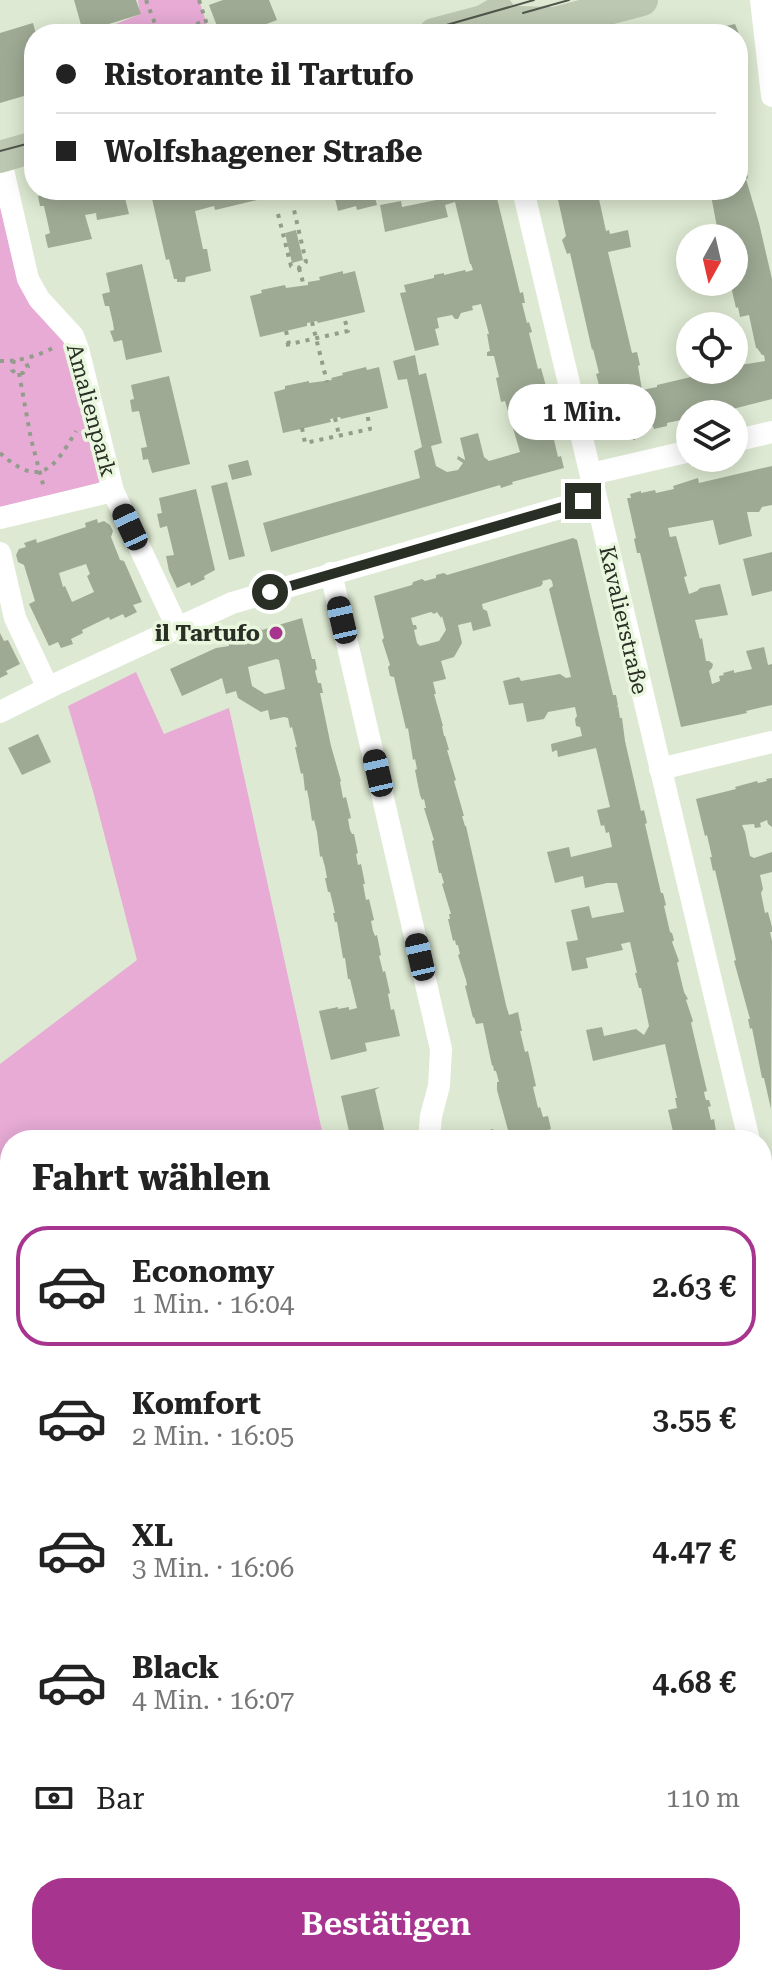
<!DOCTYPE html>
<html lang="de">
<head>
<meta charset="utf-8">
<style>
  body { margin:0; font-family:"Roboto Serif",serif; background:#f6f6f6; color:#222; height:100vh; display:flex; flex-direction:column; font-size:30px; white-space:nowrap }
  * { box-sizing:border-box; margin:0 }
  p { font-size:26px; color:#767676 }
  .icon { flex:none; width:44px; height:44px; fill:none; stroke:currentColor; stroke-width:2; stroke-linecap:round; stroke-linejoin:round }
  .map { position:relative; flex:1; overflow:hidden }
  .side { position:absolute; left:0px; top:1130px; width:772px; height:856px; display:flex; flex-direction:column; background:#fff; border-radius:32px 32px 0 0; box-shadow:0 4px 20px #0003 }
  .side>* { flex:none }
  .top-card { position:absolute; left:24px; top:24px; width:724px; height:176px; border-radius:32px; box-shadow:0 4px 20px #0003; display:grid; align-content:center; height:176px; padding:0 32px; background:#fff }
  .needle { width:52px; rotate:188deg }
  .buttons { position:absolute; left:676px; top:224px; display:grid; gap:16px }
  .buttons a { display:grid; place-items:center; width:72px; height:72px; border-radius:50%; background:#fff; box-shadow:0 4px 20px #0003; font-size:40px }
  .end { position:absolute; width:36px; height:36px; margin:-18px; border:10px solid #2a2f26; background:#fff; box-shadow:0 0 0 4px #fff }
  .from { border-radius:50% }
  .bubble { position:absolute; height:56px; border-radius:28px; background:#fff; box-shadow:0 4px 20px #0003; font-size:26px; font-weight:600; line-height:56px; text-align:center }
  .car { position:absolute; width:24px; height:48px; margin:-24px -12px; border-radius:10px; box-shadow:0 0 6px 2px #0007; background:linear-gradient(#222 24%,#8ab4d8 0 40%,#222 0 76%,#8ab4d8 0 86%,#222 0) }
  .top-card b { display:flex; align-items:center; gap:28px; height:76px; font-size:30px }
  .top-card b+b { border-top:2px solid #e0e0e0 }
  .top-card i { width:20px; height:20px; background:#222 }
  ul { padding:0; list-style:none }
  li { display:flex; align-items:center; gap:24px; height:120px; margin:0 16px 12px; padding:0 16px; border:4px solid transparent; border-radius:32px }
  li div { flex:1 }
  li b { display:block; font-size:30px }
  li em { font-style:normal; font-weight:600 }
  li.current { border-color:#a73590 }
  li>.icon { width:72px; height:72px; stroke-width:1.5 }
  h2 { padding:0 32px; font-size:36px; line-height:96px }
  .pay { display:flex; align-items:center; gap:20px; height:88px; padding:0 32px; font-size:30px }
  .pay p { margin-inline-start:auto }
  .action { display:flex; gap:16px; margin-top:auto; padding:16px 32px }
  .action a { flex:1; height:92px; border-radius:32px; background:#a73590; color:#fff; font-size:32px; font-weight:600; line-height:92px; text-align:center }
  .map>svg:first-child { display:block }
  .green { fill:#e7abd6 }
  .building { fill:#9eaa94; fill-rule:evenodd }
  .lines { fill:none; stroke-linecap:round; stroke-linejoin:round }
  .path { stroke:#939d8b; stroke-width:4; stroke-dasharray:4 6; stroke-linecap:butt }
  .minor { stroke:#fff; stroke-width:22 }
  .secondary { stroke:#bcc8b1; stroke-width:32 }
  .tram { stroke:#4f564a; stroke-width:2 }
  .route { stroke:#2a2f26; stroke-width:10 }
  .poi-dot { fill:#a73590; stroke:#eaf7df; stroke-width:3 }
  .labels { text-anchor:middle; stroke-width:7; stroke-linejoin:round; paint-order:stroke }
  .street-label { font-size:22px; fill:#2a2f26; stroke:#eaf7df }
  .poi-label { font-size:22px; font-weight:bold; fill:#2a2f26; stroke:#eaf7df; text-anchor:end }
</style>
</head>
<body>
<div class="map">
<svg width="772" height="1986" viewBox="0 0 772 1986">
  <rect width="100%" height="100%" fill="#dde9d2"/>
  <g class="green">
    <path d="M138,0H199L210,34H92L140,14Z"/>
    <path d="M0,207L17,278L60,336L68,349L101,482L0,508Z"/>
    <path d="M136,672L164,734L229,708L324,1140H10V1976H127L113,1986H0V1064L137,960L93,791L68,706Z"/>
    <path d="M772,1366V1986H160L174,1976H762V1378Z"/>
  </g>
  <g class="building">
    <path d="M74,0H136L141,14L83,32Z"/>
    <path d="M223,0H269L277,20L240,34H220L209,5Z"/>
    <path d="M33,23L36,34H34V93L0,103V33Z"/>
    <path d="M735,24L739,34H694V33Z"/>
    <path d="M740,70L741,80L745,79L747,91L743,92L747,128L741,129L743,142L740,143L748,178L746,179L759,223L772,279V399L721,412L722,413L719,414H690V418L667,423V426L654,429L653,426L634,431L635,440H633L632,434L614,438L612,428H609L605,413L608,412L602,388L600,389L596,374L599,373L593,349L592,350L570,253L567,254L562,240L566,236L557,195L552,193L551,190H597L606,231L609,230L610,234L628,230L631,247L608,252L632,353L637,352L640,365L638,366L642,390L657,387V385L708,373L710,370H734V366L765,361L764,355H762L757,348H756L749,315L740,317L738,307L736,308L730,282H734V238H719L710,190H738V71Z"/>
    <path d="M50,190H123L129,214L97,220L96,213L85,215L92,239L48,248L45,235L50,233L44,206H40L38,196L41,195L40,193Z"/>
    <path d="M150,190H272L274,196L215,210L214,206L195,211L203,249H207L211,271L186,277L185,282H177V279H174L169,259L166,260Z"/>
    <path d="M333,190H373L377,205L357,210L356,206L338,211Z"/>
    <path d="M448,190H495L520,293L523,292L525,303H522L527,323L529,322L532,332L529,333L538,369L541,368L547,390L543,392L558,457L561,456L564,468L512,482L513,484L501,488L500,485L271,552L263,523L420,478L414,451L422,447L407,379L398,380L393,361L415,355L419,375L426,373L442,443L431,446L436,466L447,472L458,470L463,463L457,459L458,456L465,460V459L460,438L478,433L484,457L489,461L520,452L505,401L501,402L496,378L499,377L494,356H487V352L490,351L487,334H489L481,304L472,306L473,310L461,313L458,319H455L452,315L437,318L439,328L435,329L439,345L415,351L400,293L406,292L404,285L434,278V275L444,273V275L465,270L466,272L473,270L471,264H470L455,202L445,205L448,217L385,232L380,205L401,201L402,207L446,198Z"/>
    <path d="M296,230L303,260L292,263L285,233Z"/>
    <path d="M142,264L162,352L126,360L122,340L114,342L110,331L114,330L113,323L109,306H105L102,294L110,292L106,273Z"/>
    <path d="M343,271V274L355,271L365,312L318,323L317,321L307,323V326L260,337L250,296L262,293L261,290L285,285L286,288L308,285V282L320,280L319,277Z"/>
    <path d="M366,367L367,370L379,367L388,408L341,419L340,417L330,419L331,422L283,433L274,392L285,389V386L309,381V383L332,380L331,378L343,375L342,373Z"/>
    <path d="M169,376L190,464L152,473L148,459L143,460L141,448L147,447L139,411L132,412L130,400L134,399L131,385Z"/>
    <path d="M248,460L252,475L232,480L228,465Z"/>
    <path d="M772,466V505L762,507L759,512H747L752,536L719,545L713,520L668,528L670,537L676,536L687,576L684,577L689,594L697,591L700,588L720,584L728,615L695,620L700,639L702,638L706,661H709L713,664L712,668L709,671L712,684L720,681L719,676L724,675L723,673L734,670V673L752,669L746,651L764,647L768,665L772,664V705L746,711L747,713L681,727L640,553H637L634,539L636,538L627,498H631L630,494L641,491V493L655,490L656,493L674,489L673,486L698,478L699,483Z"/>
    <path d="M227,482L245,556L229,560L211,486Z"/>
    <path d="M196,489L215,570L204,576L205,579L191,586L190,582L177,588L169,571L166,556L174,555L167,526L160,528L157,514L162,513L159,498Z"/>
    <path d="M97,519L98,523L104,521L110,525L113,531L111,537L120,560L124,561L142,602L133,605L137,612L125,618L123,614L110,620L109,617L82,630L83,633L71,639L73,644L61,648L58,642L49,646L29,604L35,601L24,565L18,562L16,555L19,549L26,547L24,543L36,539L37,543L86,527L85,523ZM86,564L90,574L87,576L94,592L72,602L65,586L63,587L59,573Z"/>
    <path d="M573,538L577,540L613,695H616L618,705L616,707L618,706L620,718H622L625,741L641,811L644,810L647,823L645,824L661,893H663L666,905L664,906L670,932L672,933L674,940L672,942L679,961L677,963L684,992L688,999L686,1000L693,1021L691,1023L707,1091L704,1092L705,1097L706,1100H709L711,1106L708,1107L711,1120L714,1119L716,1131V1140H675L668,1110L677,1108L675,1098H677L665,1044L593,1061L586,1030L602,1027L604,1036L636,1029L644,1035L649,1026L641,988H639L635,973H637L630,942L621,944L623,950L586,958L588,968L572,971L566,942L578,940L571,910L589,906L592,918L624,912L617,883H607L585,888L583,876L555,883L547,852L569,847L571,857L612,847L609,832L606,833L604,825L601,826L597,810L610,807L596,748L558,757L557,750L552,752L551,744L582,736L580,727L576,726L575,719L577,716L575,707L548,712L544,719L527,722L523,703L509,705L503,681L519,677L521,681L560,674L566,678L571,677L549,589L553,586L552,581L550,579L542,581L543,583L541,586L482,604L483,609L487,611L491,626L473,631L471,622L458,625L462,643L454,657L441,661L446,679L433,682L436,694H434L443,726H442L444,736H445L449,750H447L456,780L454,781L464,816H462L465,826H466L506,1005L509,1015L518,1012L522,1031H520L525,1052L528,1051L536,1086L533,1087L538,1108L540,1107L543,1117L548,1116L551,1129L546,1131L548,1140H471L470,1135L493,1129L494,1133L508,1130L497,1090V1082H499L496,1071H494L493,1065L492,1066L483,1023L476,1024L474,1017L473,1018L465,986L467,985L466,980L458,955L460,954L458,945H456L455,940L453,941L448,919H450L449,914H451L442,884L444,883L441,873H439L432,841L434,840L424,808H426L424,799L422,800L420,795L415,770L417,769L415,759L413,760L408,728L406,729L394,677L390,676L388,667L390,665L382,640L384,638L374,596L412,585L413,582L422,579L425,581L436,578V575L444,573L447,575ZM431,612L434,614L437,612L441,618L442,616L446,630L439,641L420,646L417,643L414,630L417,629L416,625H413L411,618Z"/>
    <path d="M772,552V591L752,596L743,559Z"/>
    <path d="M302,618L312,659H315L317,669L315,671L318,683H321L323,693H320L331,746L341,781L340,782L343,798L346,797L351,818L348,819L350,830L352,834H354L358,853L356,854L358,865L361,864L365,884H363L366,900L369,899L374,920L371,921L373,931L375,936L377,935L381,955L379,956L383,972L385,971L390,993L388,994L391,1010L394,1009L400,1036L365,1043L367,1051L331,1060L319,1011L338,1007V1009L349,1007V1010L357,1008L350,979H348L345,958H343L337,922H335L333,913H335L330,892H328L325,878H327L325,867L322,856L320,857L317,832L314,820L312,821L309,800L307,790L305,791L303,773L301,774L295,747H297L292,727L290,728L288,718L284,717L270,720L268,710L261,712L238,698L236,691L226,694L222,678L182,696L170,669L216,648L229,646L227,638L229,636L237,634L240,636L260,628L262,630ZM276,659L279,660L285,689L265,694L252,686L248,667Z"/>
    <path d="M0,633L4,641L8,640L20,664L6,671L8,674L0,678Z"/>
    <path d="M38,734L51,762L22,775L8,748Z"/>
    <path d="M772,778V827L768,824L767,820L760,823L761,827L755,828L754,824L742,825L745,832L750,856L754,858L772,852V872L760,875L763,889L761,893L765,913L768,912L772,927V932H770L772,941L771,1109L764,1078H762L752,1028L750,1029L748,1019H750L734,961L736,960L715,870L713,871L710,857H712L707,835L705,836L696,799L736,789L735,787L757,781L758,783L767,781L766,779Z"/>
    <path d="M380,1087L375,1090L385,1134L388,1133L389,1140H351L341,1096Z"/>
    <path d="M0,1389L10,1419L9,1503L0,1473Z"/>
  </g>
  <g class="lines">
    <g class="path">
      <path d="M146,0L159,34"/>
      <path d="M199,0L210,34"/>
      <path d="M168,34L205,21"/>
      <path d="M278,214L291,266L299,268L306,262L294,210"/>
      <path d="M299,268L304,286"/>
      <path d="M312,322L327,382"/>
      <path d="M286,331L289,344"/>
      <path d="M286,345L348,331L344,317"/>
      <path d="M14,360L12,370L15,373H23L28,367L24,359"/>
      <path d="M0,361C19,362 40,355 57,346"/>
      <path d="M19,373L31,439L44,488"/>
      <path d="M335,418L339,435"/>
      <path d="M302,428L305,443L370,429L367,413"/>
      <path d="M0,453C40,489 54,469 76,431"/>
      <path d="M762,1499L772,1485"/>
      <path d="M0,1569L10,1566"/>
      <path d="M762,1881L772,1874"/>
      <path d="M310,1976L313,1986"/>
      <path d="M454,1976L473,1986"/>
      <path d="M529,1976L531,1986"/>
      <path d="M712,1981L772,1985"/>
      <path d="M137,1986L151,1976"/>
      <path d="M268,1986L279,1976"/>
      <path d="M460,1986L469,1984"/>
      <path d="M599,1986L612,1976"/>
    </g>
    <g class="minor">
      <path d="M761,0L772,96"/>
      <path d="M0,157L28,279L39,299L73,336L78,349L113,491L177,627"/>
      <path d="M523,190L749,1140"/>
      <path d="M734,441L772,432"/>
      <path d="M591,474L690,451"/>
      <path d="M0,518L113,491"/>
      <path d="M0,553L15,618L48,688"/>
      <path d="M331,573L441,1049L439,1086L431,1116L429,1140"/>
      <path d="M0,712L58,683L232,603L595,498"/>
      <path d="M660,769L772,742"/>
      <path d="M762,1194L772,1238"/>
      <path d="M762,1360L772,1348"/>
    </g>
    <g class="secondary">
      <path d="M483,21L555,23L642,0"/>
      <path d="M434,34L483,21L499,12"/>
      <path d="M0,157L34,147"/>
    </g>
    <g class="tram">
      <path d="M523,13L569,0"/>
      <path d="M415,34L534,0"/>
      <path d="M0,151L34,142"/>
    </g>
  </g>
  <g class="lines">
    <path class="route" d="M270,592L583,501"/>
  </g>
  <circle class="poi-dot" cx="276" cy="633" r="8"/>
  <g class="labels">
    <g class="street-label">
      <text transform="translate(92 410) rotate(75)" y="8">Amalienpark</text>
      <text transform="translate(624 620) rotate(77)" y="8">Kavalierstraße</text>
    </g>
    <g class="poi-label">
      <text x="260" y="641">il Tartufo</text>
    </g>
  </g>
</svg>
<div class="buttons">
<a><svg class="needle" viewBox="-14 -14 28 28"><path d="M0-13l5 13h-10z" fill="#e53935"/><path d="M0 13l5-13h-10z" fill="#767676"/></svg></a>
<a><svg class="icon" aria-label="locate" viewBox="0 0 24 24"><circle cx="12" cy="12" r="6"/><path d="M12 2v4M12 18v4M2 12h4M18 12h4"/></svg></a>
<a><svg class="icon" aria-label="layers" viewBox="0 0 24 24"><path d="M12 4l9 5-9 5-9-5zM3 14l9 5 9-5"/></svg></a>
</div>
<i class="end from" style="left:270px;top:592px"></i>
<i class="end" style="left:583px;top:501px"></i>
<div class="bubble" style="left:508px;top:384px;width:148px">1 Min.</div>
<i class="car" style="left:130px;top:527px;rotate:335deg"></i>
<i class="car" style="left:342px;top:620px;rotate:347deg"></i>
<i class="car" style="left:378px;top:773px;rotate:347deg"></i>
<i class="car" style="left:420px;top:957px;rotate:347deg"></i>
<div class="top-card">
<b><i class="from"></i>Ristorante il Tartufo</b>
<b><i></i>Wolfshagener Straße</b>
</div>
<section class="side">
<h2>Fahrt wählen</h2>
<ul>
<li class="current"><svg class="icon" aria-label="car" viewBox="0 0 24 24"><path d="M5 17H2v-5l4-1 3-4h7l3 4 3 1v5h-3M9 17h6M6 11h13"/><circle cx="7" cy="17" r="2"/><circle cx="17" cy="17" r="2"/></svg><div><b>Economy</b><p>1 Min. · 16:04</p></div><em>2.63 €</em></li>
<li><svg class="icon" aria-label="car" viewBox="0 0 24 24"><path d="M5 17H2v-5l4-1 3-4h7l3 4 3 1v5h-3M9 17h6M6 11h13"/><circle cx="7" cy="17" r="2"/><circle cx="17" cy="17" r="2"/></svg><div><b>Komfort</b><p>2 Min. · 16:05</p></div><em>3.55 €</em></li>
<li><svg class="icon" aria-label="car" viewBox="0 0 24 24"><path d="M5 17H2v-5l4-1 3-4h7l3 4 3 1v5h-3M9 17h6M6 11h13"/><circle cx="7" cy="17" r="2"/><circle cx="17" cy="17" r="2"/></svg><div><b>XL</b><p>3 Min. · 16:06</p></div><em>4.47 €</em></li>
<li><svg class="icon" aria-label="car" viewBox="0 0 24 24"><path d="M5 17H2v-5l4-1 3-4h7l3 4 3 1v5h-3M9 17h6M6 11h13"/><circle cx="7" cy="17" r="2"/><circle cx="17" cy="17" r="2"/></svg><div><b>Black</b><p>4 Min. · 16:07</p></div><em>4.68 €</em></li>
</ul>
<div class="pay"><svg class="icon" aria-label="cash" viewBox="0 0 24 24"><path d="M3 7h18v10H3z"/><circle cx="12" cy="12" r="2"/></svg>Bar<p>110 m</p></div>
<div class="action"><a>Bestätigen</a></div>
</section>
</div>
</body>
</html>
